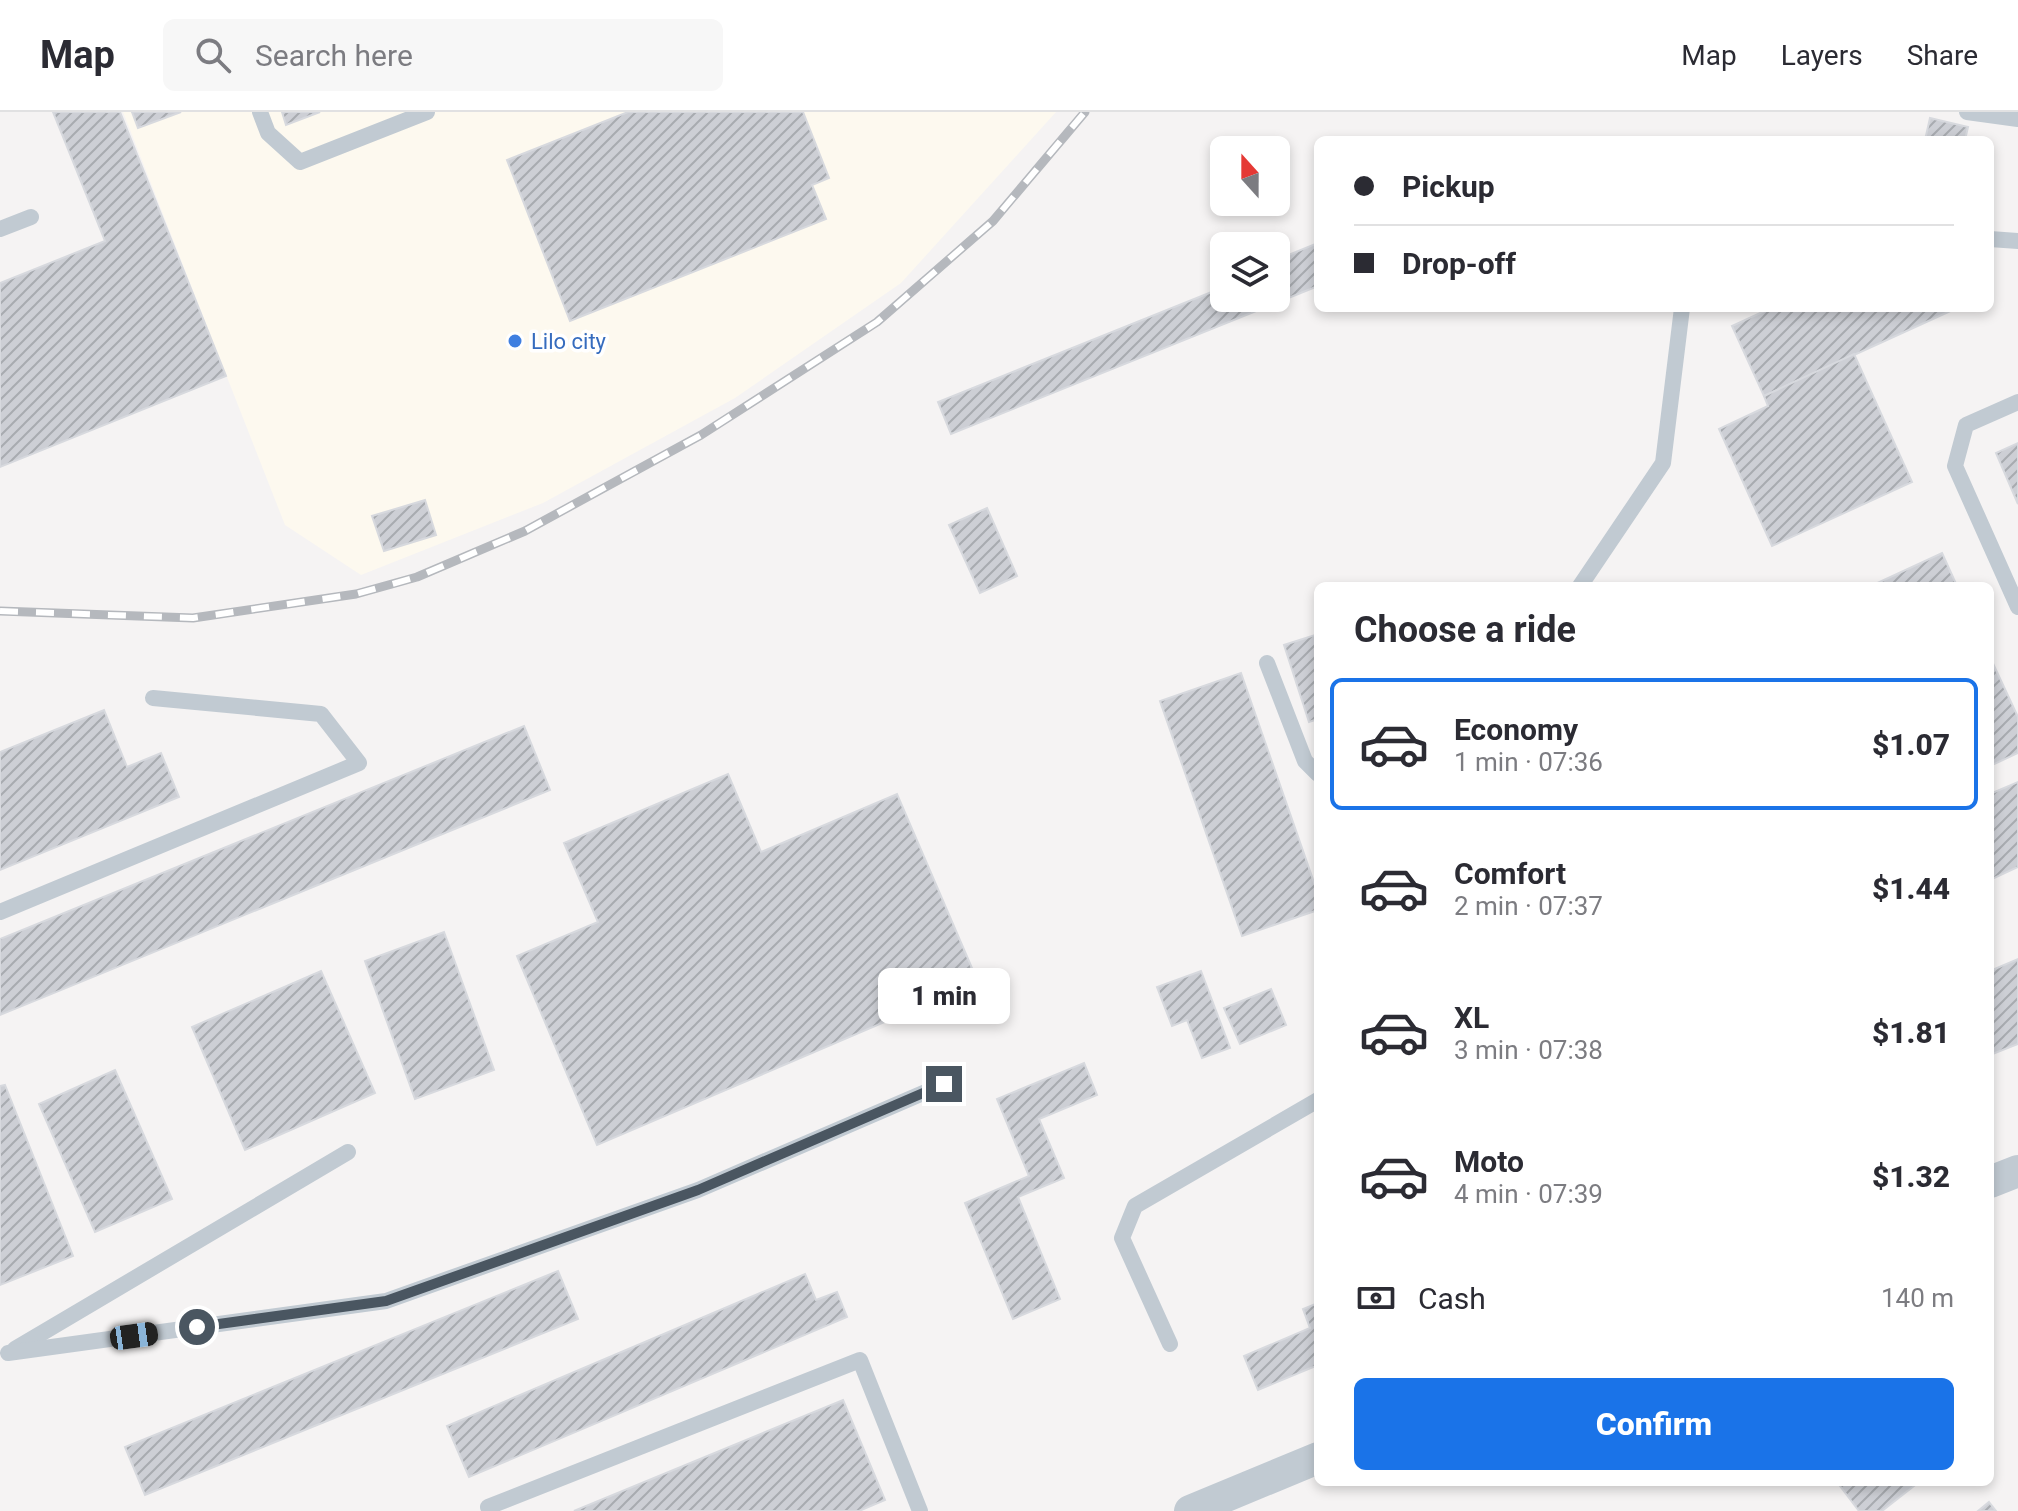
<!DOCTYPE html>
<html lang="en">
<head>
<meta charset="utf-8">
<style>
  body { margin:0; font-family:Roboto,sans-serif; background:#f7f7f7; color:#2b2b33; height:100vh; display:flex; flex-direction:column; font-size:30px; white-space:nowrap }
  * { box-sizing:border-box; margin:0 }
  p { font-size:26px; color:#7c7c81 }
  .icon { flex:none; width:44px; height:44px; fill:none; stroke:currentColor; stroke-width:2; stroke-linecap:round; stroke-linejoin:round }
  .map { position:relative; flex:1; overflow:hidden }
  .panel { position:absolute; left:1314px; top:470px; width:680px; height:904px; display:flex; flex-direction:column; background:#fff; border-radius:12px; box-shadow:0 4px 12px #0003 }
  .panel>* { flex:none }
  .banner { position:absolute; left:1314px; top:24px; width:680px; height:176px; border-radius:12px; box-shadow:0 4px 12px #0003; display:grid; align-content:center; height:176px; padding:0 40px; background:#fff }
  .needle { width:52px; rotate:339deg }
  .fabs { position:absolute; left:1210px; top:24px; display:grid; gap:16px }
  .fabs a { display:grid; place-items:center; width:80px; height:80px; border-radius:12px; background:#fff; box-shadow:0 4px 12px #0003; font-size:40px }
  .end { position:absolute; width:36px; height:36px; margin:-18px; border:10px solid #4a5661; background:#fff; box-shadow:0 0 0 4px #fff }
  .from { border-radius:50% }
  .bubble { position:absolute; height:56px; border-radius:12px; background:#fff; box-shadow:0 4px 12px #0003; font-size:26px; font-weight:800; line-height:56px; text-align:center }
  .car { position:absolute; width:24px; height:48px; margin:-24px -12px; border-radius:10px; box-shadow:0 0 6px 2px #0007; background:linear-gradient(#222 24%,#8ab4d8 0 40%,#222 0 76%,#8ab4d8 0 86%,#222 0) }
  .banner b { display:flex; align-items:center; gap:28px; height:76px; font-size:30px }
  .banner b+b { border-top:2px solid #e1e1e2 }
  .banner i { width:20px; height:20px; background:#2b2b33 }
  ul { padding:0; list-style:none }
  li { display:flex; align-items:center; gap:24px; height:132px; margin:0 16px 12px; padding:0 24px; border:4px solid transparent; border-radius:12px }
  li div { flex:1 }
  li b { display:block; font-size:30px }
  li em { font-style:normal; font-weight:800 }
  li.selected { border-color:#1a73e8 }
  li>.icon { width:72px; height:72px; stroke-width:1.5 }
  h2 { padding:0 40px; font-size:36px; line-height:96px }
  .pay { display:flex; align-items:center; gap:20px; height:88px; padding:0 40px; font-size:30px }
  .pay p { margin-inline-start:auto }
  .button { display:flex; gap:16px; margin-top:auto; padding:16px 40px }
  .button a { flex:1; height:92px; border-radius:12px; background:#1a73e8; color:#fff; font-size:32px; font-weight:800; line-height:92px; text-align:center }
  header { display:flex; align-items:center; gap:48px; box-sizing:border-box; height:112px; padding:0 40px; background:#fff; border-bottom:2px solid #e1e1e2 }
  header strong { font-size:38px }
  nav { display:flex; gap:44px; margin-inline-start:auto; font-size:28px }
  .search { width:560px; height:72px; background:#f7f7f7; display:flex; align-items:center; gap:20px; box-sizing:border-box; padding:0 28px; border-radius:12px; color:#7c7c81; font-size:30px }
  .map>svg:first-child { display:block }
  .commercial { fill:#fdf9ef }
  .building { fill:url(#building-hatch); stroke:#d7d9de; stroke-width:2 }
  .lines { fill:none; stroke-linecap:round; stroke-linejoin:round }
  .lane { stroke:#c1cad2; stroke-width:16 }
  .street { stroke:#c1cad2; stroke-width:32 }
  .rail-casing { stroke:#b5b8bd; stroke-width:9 }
  .rail { stroke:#fff; stroke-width:6; stroke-dasharray:18; stroke-linecap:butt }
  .route { stroke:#4a5661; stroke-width:10 }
  .shop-dot { fill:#3f7fe0; stroke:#fff; stroke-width:3 }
  .labels { text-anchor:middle; stroke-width:7; stroke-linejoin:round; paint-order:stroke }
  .shop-label { font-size:22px; fill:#366cbe; stroke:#fff; text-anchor:start }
</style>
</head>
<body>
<header>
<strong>Map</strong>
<div class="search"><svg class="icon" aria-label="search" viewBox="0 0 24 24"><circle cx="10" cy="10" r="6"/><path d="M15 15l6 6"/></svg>Search here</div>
<nav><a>Map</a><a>Layers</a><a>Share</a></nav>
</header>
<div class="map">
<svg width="2018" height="1399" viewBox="0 0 2018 1399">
  <defs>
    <pattern id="building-hatch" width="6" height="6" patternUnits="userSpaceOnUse" patternTransform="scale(2)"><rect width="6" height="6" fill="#cdcfd5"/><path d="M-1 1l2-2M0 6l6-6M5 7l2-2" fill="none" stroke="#a8abb0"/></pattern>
  </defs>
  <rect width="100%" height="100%" fill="#f5f3f3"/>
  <path class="commercial" d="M123,0H1056L901,171L735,286L543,391L361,463L285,413Z"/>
  <g class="building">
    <path d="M53,0H120L226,264L0,355V171L105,129Z"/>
    <path d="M132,0H181L138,16Z"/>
    <path d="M282,0H320L286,13Z"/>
    <path d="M628,0H803L829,66L812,73L826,107L570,209L507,48Z"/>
    <path d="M1930,6L1968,15L1965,28H1925Z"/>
    <path d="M1318,131V174L951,322L938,290L1224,175V186H1276V148Z"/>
    <path d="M1771,196H1957L1764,284L1732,214Z"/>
    <path d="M1854,242L1912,370L1772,434L1719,317L1768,294L1764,284Z"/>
    <path d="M2018,331V392L1996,341Z"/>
    <path d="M425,388L436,423L384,439L372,404Z"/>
    <path d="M987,396L1017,464L980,481L949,413Z"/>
    <path d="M1942,441L1957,474H1871Z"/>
    <path d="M1318,522V607L1309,610L1284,533Z"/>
    <path d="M1990,545L2018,605V641L1990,654Z"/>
    <path d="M1241,561L1318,782V798L1242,824L1160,589Z"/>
    <path d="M104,598L127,655L161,641L179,685L0,758V640Z"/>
    <path d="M524,614L550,678L0,903V827Z"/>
    <path d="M728,662L761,740L897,682L978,870L597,1033L517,844L598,810L564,731Z"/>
    <path d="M2018,670V755L1990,768V682Z"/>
    <path d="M444,820L494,958L415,987L365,849Z"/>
    <path d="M2018,847V932L1990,943V859Z"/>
    <path d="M321,859L375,981L245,1038L192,915Z"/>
    <path d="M1201,859L1230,936L1202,946L1187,908L1172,914L1157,875Z"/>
    <path d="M1271,877L1286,913L1240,932L1224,896Z"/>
    <path d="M1084,951L1097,983L1039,1007L1064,1066L1018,1085L1060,1187L1013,1207L965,1091L1029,1064L997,987Z"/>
    <path d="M115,958L172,1087L95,1120L39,992Z"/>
    <path d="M5,973L73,1144L0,1173V974Z"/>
    <path d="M558,1159L578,1207L145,1383L125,1335Z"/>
    <path d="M805,1162L816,1188L837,1180L847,1205L469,1365L447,1314Z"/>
    <path d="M1318,1191V1253L1258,1278L1244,1244L1310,1216L1303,1197Z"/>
    <path d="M843,1288L885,1388L859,1399H574Z"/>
    <path d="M1837,1370H1919L1882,1399H1859Z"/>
    <path d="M1989,1390L1996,1399H1978Z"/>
  </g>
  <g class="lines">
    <g class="lane">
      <path d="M260,0L268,21L300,50L427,0"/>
      <path d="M1967,0L2018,7"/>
      <path d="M0,117L31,105"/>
      <path d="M1990,127L2018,129"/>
      <path d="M2018,290L1966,313L1955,354L2018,495"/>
      <path d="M1580,474L1663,351L1682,196"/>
      <path d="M1267,551L1305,649L1318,662"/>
      <path d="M0,800L359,651L321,602L153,586"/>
      <path d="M1170,1232L1122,1126L1135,1094L1318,988"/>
      <path d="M15,1237L348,1040"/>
      <path d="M8,1241L386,1189L698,1078L944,972"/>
      <path d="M488,1395L860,1248L920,1399"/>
    </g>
    <g class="street">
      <path d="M1990,1070L2018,1059"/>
      <path d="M1190,1399L1318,1346"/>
    </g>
    <g class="rail-casing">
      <path id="rail" d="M0,499L193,506L356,482L417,465L525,419L701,323L877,210L993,109L1085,0"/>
    </g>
    <use href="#rail" class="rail"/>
  </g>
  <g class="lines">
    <path class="route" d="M197,1215L386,1189L698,1078L944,972"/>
  </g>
  <circle class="shop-dot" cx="515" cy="229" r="8"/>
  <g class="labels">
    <g class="shop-label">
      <text x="531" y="237">Lilo city</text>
    </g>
  </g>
</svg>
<div class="fabs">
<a><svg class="needle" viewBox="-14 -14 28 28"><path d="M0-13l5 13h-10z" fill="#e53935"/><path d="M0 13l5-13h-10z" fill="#7c7c81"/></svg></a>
<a><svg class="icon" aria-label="layers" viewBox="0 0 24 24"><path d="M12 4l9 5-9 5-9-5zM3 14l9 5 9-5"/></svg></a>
</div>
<i class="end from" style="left:197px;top:1215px"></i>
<i class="end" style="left:944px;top:972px"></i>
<div class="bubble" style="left:878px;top:856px;width:132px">1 min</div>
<i class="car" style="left:134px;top:1224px;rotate:82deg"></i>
<div class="banner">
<b><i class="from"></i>Pickup</b>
<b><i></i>Drop-off</b>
</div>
<section class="panel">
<h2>Choose a ride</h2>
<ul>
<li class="selected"><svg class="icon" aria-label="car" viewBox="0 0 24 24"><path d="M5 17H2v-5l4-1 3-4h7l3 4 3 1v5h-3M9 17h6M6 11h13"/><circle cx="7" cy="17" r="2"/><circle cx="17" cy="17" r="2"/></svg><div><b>Economy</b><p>1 min · 07:36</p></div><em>$1.07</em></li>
<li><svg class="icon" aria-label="car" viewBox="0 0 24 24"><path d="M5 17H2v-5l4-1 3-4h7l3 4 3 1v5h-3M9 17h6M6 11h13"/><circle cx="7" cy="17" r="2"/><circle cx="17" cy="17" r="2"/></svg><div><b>Comfort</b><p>2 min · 07:37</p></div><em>$1.44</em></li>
<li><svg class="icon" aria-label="car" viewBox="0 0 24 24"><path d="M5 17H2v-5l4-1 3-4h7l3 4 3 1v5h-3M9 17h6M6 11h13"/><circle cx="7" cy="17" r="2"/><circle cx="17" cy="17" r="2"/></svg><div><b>XL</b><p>3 min · 07:38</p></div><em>$1.81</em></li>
<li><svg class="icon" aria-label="car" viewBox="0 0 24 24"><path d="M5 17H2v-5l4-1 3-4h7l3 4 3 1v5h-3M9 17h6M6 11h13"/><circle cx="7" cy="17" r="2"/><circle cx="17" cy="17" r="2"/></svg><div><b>Moto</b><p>4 min · 07:39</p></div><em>$1.32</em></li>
</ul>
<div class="pay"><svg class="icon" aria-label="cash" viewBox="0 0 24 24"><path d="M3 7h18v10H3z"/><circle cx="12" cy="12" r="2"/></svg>Cash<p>140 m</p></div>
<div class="button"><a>Confirm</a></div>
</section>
</div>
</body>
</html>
